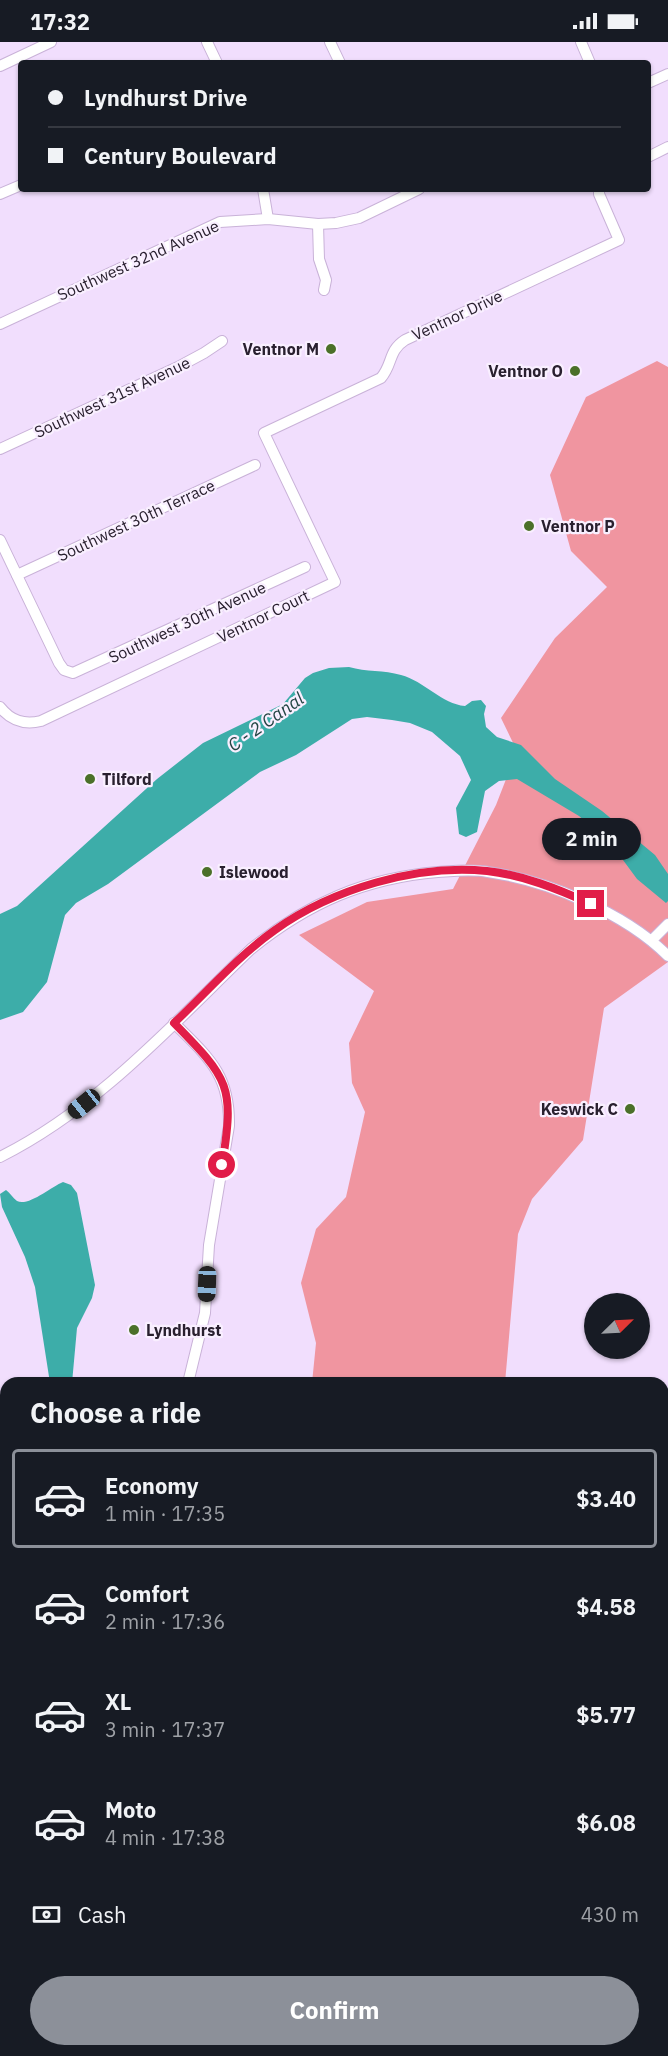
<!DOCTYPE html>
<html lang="en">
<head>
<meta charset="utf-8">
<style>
  body { margin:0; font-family:"IBM Plex Sans",sans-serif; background:#20242c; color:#f1f3f6; height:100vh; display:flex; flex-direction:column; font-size:22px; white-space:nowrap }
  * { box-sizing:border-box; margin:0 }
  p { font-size:20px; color:#9ea1a6 }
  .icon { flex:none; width:33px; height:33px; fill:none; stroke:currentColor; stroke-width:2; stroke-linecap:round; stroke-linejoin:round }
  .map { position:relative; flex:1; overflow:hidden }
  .side { position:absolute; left:0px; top:1335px; width:669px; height:680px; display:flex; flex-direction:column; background:#171b24; border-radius:18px 18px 0 0; box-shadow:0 2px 4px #0004 }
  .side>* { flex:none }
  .hud { position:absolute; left:18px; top:18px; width:633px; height:132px; border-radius:6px; box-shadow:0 2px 4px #0004; display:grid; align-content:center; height:132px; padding:0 30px; background:#171b24 }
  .needle { width:39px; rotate:66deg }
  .controls { position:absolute; left:584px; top:1251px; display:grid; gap:12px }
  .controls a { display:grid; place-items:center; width:66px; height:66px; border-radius:50%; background:#171b24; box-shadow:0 2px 4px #0004; font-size:30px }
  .end { position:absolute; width:27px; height:27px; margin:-14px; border:8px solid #e11d48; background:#fff; box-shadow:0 0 0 3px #fff }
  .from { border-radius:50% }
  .bubble { position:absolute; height:42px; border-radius:21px; background:#171b24; box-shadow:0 2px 4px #0004; font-size:20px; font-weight:700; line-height:42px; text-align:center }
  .car { position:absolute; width:18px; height:36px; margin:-18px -9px; border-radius:8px; box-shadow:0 0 4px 2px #0007; background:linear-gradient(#222 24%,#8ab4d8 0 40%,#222 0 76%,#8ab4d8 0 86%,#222 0) }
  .hud b { display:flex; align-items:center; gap:21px; height:57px; font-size:22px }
  .hud b+b { border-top:2px solid #363941 }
  .hud i { width:15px; height:15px; background:#f1f3f6 }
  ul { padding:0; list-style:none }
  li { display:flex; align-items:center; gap:18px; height:99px; margin:0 12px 9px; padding:0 18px; border:3px solid transparent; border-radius:6px }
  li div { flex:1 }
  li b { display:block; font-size:22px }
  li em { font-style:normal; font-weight:700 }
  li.current { border-color:#8c9099 }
  li>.icon { width:54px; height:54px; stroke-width:1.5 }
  h2 { padding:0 30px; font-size:27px; line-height:72px }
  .pay { display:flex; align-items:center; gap:15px; height:66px; padding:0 30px; font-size:22px }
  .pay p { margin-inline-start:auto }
  .primary-button { display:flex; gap:12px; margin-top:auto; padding:12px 30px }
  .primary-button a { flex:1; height:69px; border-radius:36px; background:#8c9099; color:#fff; font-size:24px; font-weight:700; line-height:69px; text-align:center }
  .status { display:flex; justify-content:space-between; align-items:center; height:42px; padding:0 30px; background:#171b24; direction:ltr }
  .status svg { height:16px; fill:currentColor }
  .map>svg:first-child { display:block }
  .green { fill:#f095a0 }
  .water { fill:#3dada9 }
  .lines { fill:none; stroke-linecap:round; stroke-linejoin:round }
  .minor-casing { stroke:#c9b2d8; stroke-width:12 }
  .minor { stroke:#fff; stroke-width:10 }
  .route { stroke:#e11d48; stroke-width:8 }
  .poi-dot { fill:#4b7029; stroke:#f9efff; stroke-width:2 }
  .labels { text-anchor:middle; stroke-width:4.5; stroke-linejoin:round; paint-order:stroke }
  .street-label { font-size:16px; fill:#29202f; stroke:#f9efff }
  .poi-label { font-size:16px; font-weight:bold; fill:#29202f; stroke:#f9efff; text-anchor:start }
  .water-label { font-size:18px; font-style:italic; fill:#254645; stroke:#f9efff }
</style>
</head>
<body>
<div class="status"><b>17:32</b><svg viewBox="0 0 49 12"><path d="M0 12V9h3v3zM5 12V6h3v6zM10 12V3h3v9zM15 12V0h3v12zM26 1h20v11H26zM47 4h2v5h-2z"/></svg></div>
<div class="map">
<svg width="668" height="2014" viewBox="0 0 668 2014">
  <rect width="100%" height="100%" fill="#f1defd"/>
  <g class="green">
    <path d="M657,319L668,325V920L604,966L583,1098L532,1157L518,1192L505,1341H312L316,1301L301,1241L316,1187L346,1155L365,1070L352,1041L349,1001L374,949L299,893L367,860L453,847L496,763L517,709L501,676L555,596L607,545L571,509L550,433L586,355Z"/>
    <path d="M663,1378L668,1379V1966H663Z"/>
    <path d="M321,2008H622L623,2014H321Z"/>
  </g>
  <g class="water">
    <path d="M349,625C366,630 384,628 401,633C424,639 442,662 465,664L472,659L481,658L486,664L484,672L486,685L497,695L521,703L555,737L602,769L655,813L668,832V859L666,861L637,837L609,799L579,774L517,737L499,739L485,749L477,790L466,795L459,792L456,766L471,738L460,714L432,690L410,681L392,678L367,675L352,677L296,713L260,730L108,842L76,861L65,873L47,940L23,970L0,978V872L17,864L157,737L203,701L283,662L305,636L313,631L329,626Z"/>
    <path d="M63,1140L71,1143L77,1151L95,1243L92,1256L77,1286L72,1341H50L35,1245L25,1215L2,1165L0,1152L6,1148C10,1151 13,1156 17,1159C28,1165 51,1145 63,1140Z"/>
    <path d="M663,1756L668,1782L667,1918L663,1917Z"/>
    <path d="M517,2009H614L616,2014H518Z"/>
  </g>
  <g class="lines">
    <g class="minor-casing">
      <g id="minor">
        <path d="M207,0L217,21"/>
        <path d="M330,0L340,21"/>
        <path d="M581,0L590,21"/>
        <path d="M0,24L51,0"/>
        <path d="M648,41L668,32"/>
        <path d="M648,115L668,105"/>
        <path d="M263,147L268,177"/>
        <path d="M0,152L21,143"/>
        <path d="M318,182L319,217L326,238L324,248"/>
        <path d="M0,282L220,180L268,177L318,182L336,181L359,176L419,147"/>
        <path d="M0,407L178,325L204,311L222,299"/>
        <path d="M0,498L59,621L64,628L73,631L305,525"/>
        <path d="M17,533L255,423"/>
        <path d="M0,665C11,679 24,683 41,679L335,540L264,391L381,336C393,322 388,309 405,298L619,198L599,152V147"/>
        <path d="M652,898L668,882"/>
        <path d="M174,981C208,1015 230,1032 229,1084L209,1203L205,1271L188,1341"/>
        <path d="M0,1115C98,1066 173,982 251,907C308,861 365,836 438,830C454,829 472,827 488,830C522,835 554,845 584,859C615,873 644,890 668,914"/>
        <path d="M0,1894L6,1892"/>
      </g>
    </g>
    <use href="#minor" class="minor"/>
  </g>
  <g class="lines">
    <path class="route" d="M222,1123C235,1044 229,1037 174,981C207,950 238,914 275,888C332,847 417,822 487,829C523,833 558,847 591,862"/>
  </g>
  <g class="poi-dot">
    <circle cx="331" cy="307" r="6"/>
    <circle cx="575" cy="329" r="6"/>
    <circle cx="529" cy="484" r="6"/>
    <circle cx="90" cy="737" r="6"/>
    <circle cx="207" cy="830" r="6"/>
    <circle cx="630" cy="1067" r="6"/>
    <circle cx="134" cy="1288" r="6"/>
  </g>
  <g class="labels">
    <g class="street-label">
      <text transform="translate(138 218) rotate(-24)" y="6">Southwest 32nd Avenue</text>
      <text transform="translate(457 273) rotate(-25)" y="6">Ventnor Drive</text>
      <text transform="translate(112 355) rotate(-25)" y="6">Southwest 31st Avenue</text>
      <text transform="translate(136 478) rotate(-25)" y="6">Southwest 30th Terrace</text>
      <text transform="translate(263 574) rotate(-26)" y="6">Ventnor Court</text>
      <text transform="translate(187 580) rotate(-25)" y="6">Southwest 30th Avenue</text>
    </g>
    <g class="poi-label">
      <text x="319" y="313" text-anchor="end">Ventnor M</text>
      <text x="563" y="335" text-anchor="end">Ventnor O</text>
      <text x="541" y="490">Ventnor P</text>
      <text x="102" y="743">Tilford</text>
      <text x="219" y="836">Islewood</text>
      <text x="618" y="1073" text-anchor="end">Keswick C</text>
      <text x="146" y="1294">Lyndhurst</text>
    </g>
    <g class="water-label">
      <text transform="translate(266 680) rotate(-35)" y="6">C - 2 Canal</text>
    </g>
  </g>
</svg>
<div class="controls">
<a><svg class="needle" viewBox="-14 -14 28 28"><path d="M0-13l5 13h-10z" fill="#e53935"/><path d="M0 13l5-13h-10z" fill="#9ea1a6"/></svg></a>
</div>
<i class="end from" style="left:222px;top:1123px"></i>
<i class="end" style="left:591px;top:862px"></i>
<div class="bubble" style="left:542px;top:776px;width:99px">2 min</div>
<i class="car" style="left:84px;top:1062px;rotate:231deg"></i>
<i class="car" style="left:207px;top:1242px;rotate:182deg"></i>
<div class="hud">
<b><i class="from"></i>Lyndhurst Drive</b>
<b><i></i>Century Boulevard</b>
</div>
<section class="side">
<h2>Choose a ride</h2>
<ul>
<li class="current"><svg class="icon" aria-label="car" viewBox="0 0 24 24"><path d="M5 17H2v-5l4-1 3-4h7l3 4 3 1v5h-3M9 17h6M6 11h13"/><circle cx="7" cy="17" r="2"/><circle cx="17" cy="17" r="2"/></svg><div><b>Economy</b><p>1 min · 17:35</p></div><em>$3.40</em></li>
<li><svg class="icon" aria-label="car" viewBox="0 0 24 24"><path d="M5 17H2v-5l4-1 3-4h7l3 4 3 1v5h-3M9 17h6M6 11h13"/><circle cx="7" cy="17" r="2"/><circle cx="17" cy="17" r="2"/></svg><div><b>Comfort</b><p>2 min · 17:36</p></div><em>$4.58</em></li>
<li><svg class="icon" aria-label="car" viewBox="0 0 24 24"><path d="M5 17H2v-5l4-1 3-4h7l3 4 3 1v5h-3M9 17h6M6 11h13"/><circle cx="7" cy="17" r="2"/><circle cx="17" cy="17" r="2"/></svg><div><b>XL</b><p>3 min · 17:37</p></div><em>$5.77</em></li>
<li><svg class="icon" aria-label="car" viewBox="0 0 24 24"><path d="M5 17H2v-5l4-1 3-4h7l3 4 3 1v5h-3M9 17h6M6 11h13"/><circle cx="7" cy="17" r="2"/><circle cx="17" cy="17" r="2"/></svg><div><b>Moto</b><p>4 min · 17:38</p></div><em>$6.08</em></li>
</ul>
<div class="pay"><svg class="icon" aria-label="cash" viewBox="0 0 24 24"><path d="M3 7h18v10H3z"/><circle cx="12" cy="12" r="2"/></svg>Cash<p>430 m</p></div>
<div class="primary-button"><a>Confirm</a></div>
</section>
</div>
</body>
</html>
